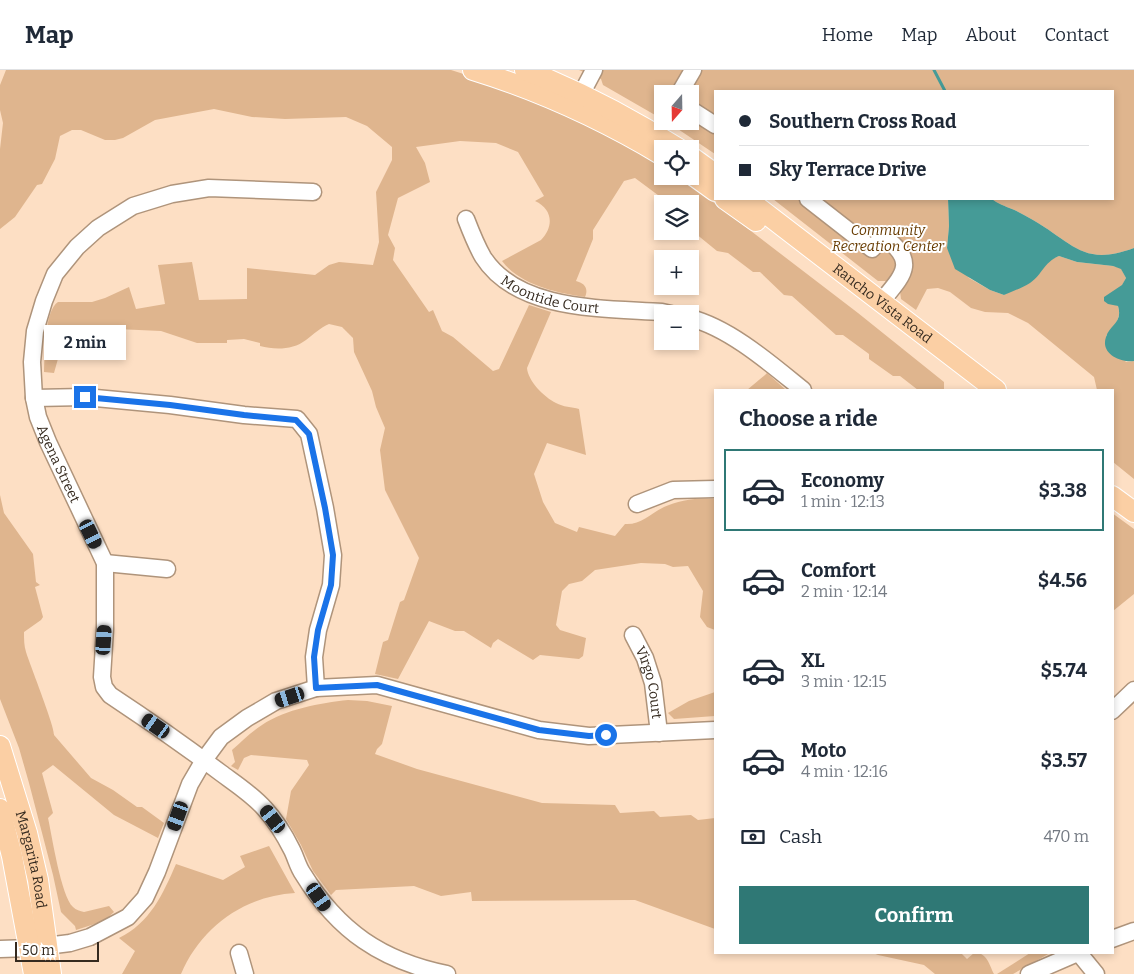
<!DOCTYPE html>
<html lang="en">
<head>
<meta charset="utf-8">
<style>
  body { margin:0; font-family:Bitter,serif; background:#f2f2f3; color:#1f2937; height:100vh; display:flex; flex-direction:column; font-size:19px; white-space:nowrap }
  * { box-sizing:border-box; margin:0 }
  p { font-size:16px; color:#747a83 }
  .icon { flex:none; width:28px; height:28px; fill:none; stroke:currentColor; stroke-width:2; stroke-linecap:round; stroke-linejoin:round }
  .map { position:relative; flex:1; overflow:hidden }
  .panel { position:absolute; left:714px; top:319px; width:400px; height:565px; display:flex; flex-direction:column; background:#fff; border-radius:0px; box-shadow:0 2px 8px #0003 }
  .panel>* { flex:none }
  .banner { position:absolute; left:714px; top:20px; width:400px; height:110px; border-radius:0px; box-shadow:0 2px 8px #0003; display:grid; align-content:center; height:110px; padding:0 25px; background:#fff }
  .needle { width:32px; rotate:200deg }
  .tools { position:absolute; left:654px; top:15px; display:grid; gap:10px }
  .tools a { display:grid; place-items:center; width:45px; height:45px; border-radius:0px; background:#fff; box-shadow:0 2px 8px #0003; font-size:25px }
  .scale { position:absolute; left:15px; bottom:12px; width:84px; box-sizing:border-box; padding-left:5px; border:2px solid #352a1f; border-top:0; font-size:14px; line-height:18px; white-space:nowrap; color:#352a1f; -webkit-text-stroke:4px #fff; paint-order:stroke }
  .end { position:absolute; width:22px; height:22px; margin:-11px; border:6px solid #1a73e8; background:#fff; box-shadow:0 0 0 2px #fff }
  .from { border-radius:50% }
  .bubble { position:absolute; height:35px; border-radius:0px; background:#fff; box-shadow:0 2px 8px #0003; font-size:16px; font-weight:700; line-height:35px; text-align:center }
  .car { position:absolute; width:15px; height:30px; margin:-15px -8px; border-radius:6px; box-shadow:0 0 4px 1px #0007; background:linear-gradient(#222 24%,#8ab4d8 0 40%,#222 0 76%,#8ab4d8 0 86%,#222 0) }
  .banner b { display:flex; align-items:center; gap:18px; height:48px; font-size:19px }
  .banner b+b { border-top:1px solid #e0e1e3 }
  .banner i { width:12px; height:12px; background:#1f2937 }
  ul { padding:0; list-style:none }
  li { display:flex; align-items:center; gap:15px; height:82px; margin:0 10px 8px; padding:0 15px; border:2px solid transparent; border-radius:0px }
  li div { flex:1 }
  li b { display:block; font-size:19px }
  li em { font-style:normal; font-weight:700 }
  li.active { border-color:#2f7875 }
  li>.icon { width:45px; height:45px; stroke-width:1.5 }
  h2 { padding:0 25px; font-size:22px; line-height:60px }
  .pay { display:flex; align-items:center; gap:12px; height:55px; padding:0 25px; font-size:19px }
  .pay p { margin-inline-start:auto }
  .primary-button { display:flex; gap:10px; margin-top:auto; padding:10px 25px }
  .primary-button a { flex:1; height:58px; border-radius:0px; background:#2f7875; color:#fff; font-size:20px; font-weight:700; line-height:58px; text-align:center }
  header { display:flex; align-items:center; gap:30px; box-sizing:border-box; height:70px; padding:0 25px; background:#fff; border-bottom:1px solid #e0e1e3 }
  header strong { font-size:24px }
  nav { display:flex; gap:28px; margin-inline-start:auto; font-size:18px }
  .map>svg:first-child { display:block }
  .green { fill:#dfb58e }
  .water { fill:#459b97 }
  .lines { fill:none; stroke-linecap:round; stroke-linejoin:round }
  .stream { stroke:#459b97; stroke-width:3 }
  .minor-casing { stroke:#af947b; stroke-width:19 }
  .major-casing { stroke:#fff; stroke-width:22 }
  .minor { stroke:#fff; stroke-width:16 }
  .major { stroke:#fbcfa4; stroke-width:20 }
  .route { stroke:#1a73e8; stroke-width:6 }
  .labels { text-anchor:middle; stroke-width:4; stroke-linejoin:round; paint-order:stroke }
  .park-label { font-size:14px; font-style:italic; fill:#673b00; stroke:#fff }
  .street-label { font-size:14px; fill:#352a1f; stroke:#fff }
</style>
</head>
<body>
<header>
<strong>Map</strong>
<nav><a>Home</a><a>Map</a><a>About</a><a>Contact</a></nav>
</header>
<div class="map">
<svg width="1134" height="904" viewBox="0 0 1134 904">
  <rect width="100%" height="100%" fill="#fddfc4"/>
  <g class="green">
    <path d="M6,0H451C525,23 596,56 662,96V106H679L858,243L944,312V320H918L900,306H893L869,289V284L843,265H836L792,226L784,225L760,202H753L728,183L717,181L690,159V134H670L635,108L624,111L593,160V169L576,211C584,213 589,218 585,227C557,223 520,215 502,191L541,170C554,157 553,139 535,131L544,126L518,82L496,73L460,71L416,77L425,93L430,112L398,128L388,165L395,178L393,190L429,242L433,240L442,261L453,267L493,301L499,299L529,235L551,242L527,298C528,311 544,327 556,333C563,337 572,337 579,339L586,385L547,373L534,404L543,432L555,453L577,462L579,457L615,466L625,454C641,455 650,444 664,437C678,430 700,427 715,429V560L707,557L700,547L703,521L688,496L673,497L665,494L641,493L595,500L582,511L569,514L562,521L556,555L560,560L586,568L583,586L579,589L540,585L533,590L498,569L493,573L491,578L464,561H455L429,551L398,609L375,604L383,572L388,570L400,532L404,530L419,488L385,420L380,380L385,358L376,337L372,321L354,282L353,268L342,257L329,254C320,258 314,264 306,270C293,280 275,280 260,276V273L244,269L227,270V273H197L161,261L72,257L66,260L54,303L44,302C45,286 44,241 58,232H92L105,228L129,217L136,239L165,234L158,195L192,192L199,230L247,229V198L315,205L329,195L339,192L373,195L379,172L376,122L392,90V77L367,56L346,47L285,49L252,47L214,39L155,50L123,68L115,70H105L81,60H72L60,66L55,89L42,114L37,115L15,147L0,159V79L3,53L0,40V15Z"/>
    <path d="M579,0H1134V178C1083,197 1073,173 1033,150C1026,146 1019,142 1012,139C1005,136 998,134 992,129H1112V21H715V84L666,51H690V24H662V49L603,15L601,9Z"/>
    <path d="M773,129H948L949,156L947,178L969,208L990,220L1004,225L1038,205L1049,190L1059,186L1077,192L1113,196L1121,198L1126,208L1113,234L1118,236C1122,249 1114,256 1106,266L1126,292L1134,291V409L1113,392L1112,320H1097L1094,307L1028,253L1008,243L985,242L971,238L950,222L938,218L927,219L916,240L901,229L900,221L885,211H878Z"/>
    <path d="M767,303L786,320H747L765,305Z"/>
    <path d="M0,425L4,443L33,484L36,512L40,515L35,517L43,547L41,550L24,562C24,569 24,576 26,582C30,595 55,657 54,665L91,708L113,720L137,737H142L164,753L158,768L114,745L53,695L42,703L53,743L48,748C52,766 61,826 73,837C76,840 80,841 84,842L109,836L114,842L104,851L76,860L75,856L61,842L53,805L29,713L19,678L0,629Z"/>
    <path d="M1112,443L1134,459V524L1113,541Z"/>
    <path d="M715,622V646L674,649L668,643L689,631Z"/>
    <path d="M348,630L367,631L392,636L382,674L377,679L375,684L417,699L542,733L615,735L620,743L654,741L660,747L691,745L698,750L715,748V859L635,830L472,831L471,822L441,826L414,816L336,820L331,825L313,801L301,775L286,749L291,721L309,695L307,690L251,685L244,688L238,700L231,696L235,692L232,680C242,671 251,662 262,655C286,639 320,633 348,630Z"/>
    <path d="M269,776L295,823C244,826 201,857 181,904H122L135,881L119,868C150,853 163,824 176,794L223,810L245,797L240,786Z"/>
    <path d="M873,883H961L967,889L974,883C987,882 989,894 994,904H935L924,895L878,885Z"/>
    <path d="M1030,883H1050L1013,904H997Z"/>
  </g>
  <path class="water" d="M948,129H992C998,134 1005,136 1012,139C1019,142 1026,146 1033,150C1073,173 1083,197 1134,178V291C1121,293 1100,284 1106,267C1110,254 1123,253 1118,236L1108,234L1104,231V227L1122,215L1126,208L1121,199L1113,196L1077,192L1059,186C1043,193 1043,204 1030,213C1022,218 1013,221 1004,225L990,220L955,199L947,178L949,156Z"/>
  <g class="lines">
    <path class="stream" d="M934,0L945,21"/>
    <g class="minor-casing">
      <g id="minor">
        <path d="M679,24L693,0"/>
        <path d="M576,34L594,0"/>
        <path d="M690,39L715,55"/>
        <path id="s1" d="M313,122L209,118L172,124L133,136L98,158L77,177L55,204L44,231L35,261L32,292L34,328L38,347L48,372L105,493V559L102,607L104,617L110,625C148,650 185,676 221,703C236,714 253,725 265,739C276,751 285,766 292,780C296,788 298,797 303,804C338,861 382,891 447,904"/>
        <path d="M808,129L872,179L883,166C918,192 904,204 881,232"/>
        <path id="s2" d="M466,149C471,162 476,175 483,187C518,242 605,238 662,242L671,244"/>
        <path d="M690,248C730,258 772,295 803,320"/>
        <path d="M34,328L85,327L170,335L244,345L297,349L309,364L325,438L333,485L331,515L318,560L314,587L316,618"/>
        <path d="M637,434L673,420L715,419"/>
        <path d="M105,493L167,499"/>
        <path id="s3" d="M633,565L645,588L653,613L659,663"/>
        <path d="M1112,641L1134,620"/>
        <path d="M1112,869L1134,861"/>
        <path d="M0,879L30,878L70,873L90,867L128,847L145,828L157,802L190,714L204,690L221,667L247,648L276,631L316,618L377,615L539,660L589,666L715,660"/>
        <path d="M1078,882L1096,904"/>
        <path d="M239,883L245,904"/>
        <path d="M1029,904L1080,882"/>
      </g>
    </g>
    <g class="major-casing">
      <g id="major">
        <path d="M473,0C541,21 602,49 662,85"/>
        <path d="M525,0C579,21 630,48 679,79"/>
        <path d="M690,86L715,104"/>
        <path d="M690,103L715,121"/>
        <path d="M725,129L756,151"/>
        <path id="s4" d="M747,129L996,320"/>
        <path d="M1112,426L1134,442"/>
        <path id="s5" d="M0,676L27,763L38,810L51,904"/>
        <path d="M0,739L12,786L34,904"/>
      </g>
    </g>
    <use href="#minor" class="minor"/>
    <use href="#major" class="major"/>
  </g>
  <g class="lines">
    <path class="route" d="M85,327L170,335L244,345L296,350L309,364L325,438L333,485L331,515L318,560L314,587L316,618L377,615L539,660L589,666L606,665"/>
  </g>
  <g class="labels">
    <g class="park-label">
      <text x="888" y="165">Community<tspan x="888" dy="16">Recreation Center</tspan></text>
    </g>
    <g class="street-label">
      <text dy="5" stroke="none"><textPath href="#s2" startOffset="122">Moontide Court</textPath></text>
      <text dy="5" stroke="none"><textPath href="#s4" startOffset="171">Rancho Vista Road</textPath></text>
      <text dy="5" stroke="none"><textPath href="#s1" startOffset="485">Agena Street</textPath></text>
      <text dy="5" stroke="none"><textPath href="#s3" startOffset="51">Virgo Court</textPath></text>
      <text dy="5" stroke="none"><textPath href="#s5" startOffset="118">Margarita Road</textPath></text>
    </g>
  </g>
</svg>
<div class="tools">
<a><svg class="needle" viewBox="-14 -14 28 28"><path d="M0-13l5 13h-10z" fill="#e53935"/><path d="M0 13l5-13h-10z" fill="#747a83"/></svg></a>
<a><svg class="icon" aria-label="locate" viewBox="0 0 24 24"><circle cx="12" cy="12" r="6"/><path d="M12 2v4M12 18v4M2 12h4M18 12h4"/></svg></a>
<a><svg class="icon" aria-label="layers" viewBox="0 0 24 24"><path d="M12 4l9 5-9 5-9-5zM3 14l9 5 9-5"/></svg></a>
<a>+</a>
<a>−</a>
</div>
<div class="scale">50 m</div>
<i class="end from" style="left:606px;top:665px"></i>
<i class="end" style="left:85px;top:327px"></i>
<div class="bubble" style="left:44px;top:255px;width:82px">2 min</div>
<i class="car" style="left:91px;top:464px;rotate:154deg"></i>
<i class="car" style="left:104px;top:570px;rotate:4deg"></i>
<i class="car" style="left:290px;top:627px;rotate:252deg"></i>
<i class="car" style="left:156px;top:656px;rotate:305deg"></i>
<i class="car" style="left:178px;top:746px;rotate:200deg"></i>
<i class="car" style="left:273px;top:749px;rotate:323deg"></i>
<i class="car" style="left:319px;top:827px;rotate:145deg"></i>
<div class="banner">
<b><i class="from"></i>Southern Cross Road</b>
<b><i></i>Sky Terrace Drive</b>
</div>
<section class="panel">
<h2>Choose a ride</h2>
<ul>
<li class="active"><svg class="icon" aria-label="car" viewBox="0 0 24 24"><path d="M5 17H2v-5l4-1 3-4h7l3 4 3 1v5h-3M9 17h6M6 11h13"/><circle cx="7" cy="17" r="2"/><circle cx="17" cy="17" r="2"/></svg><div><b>Economy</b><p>1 min · 12:13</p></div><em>$3.38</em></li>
<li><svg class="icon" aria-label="car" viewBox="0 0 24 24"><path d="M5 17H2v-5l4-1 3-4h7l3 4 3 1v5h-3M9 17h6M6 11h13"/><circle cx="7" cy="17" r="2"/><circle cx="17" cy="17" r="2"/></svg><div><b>Comfort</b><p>2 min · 12:14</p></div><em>$4.56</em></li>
<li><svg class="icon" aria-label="car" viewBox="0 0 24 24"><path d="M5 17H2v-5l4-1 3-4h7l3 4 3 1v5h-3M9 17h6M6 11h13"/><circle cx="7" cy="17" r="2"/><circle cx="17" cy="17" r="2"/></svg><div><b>XL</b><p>3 min · 12:15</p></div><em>$5.74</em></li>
<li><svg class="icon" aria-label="car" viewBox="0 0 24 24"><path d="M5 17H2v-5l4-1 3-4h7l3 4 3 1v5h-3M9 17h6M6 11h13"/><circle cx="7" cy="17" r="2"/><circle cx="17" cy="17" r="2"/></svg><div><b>Moto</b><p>4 min · 12:16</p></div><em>$3.57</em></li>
</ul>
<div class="pay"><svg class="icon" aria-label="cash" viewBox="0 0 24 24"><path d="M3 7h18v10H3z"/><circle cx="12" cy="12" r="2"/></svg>Cash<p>470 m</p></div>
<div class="primary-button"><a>Confirm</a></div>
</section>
</div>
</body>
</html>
